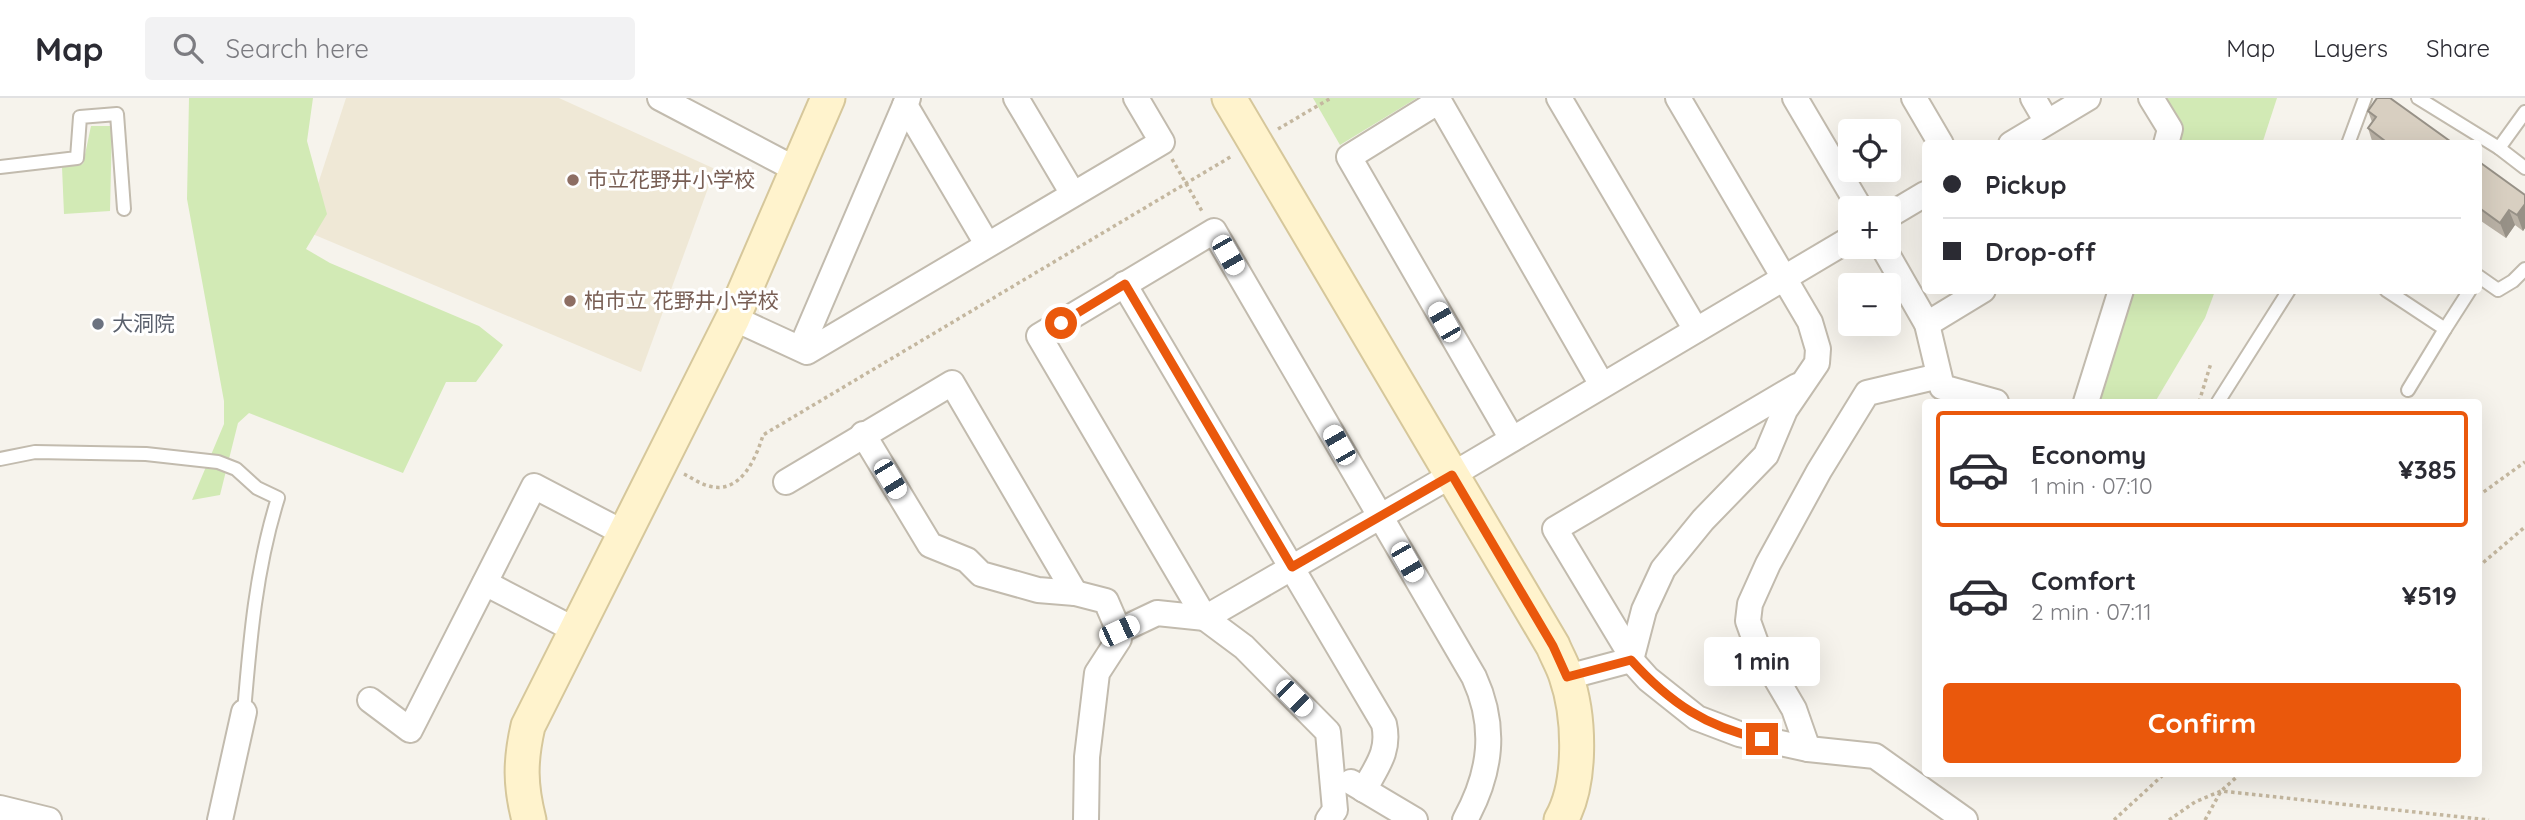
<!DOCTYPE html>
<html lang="en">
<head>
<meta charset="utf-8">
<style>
  body { margin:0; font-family:Quicksand,"Noto Sans JP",sans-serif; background:#f2f2f3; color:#2b2b33; height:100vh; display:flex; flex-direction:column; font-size:26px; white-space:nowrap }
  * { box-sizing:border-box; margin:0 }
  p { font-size:23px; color:#7c7c81 }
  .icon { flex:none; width:38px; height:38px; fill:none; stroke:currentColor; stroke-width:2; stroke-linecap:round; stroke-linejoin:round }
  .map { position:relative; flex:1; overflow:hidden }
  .drawer { position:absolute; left:1922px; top:301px; width:560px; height:378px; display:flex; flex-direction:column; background:#fff; border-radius:7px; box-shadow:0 7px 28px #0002 }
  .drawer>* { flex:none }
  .hud { position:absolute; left:1922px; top:42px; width:560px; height:154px; border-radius:7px; box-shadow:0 7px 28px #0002; display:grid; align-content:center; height:154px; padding:0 21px; background:#fff }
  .tools { position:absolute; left:1838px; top:21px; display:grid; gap:14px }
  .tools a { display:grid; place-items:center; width:63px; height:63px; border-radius:7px; background:#fff; box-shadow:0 7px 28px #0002; font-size:35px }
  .end { position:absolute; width:32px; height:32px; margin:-16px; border:9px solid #ea580c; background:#fff; box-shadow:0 0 0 4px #fff }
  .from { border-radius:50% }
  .bubble { position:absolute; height:49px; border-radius:7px; background:#fff; box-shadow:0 7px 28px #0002; font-size:23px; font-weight:800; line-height:49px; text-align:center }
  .car { position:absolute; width:21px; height:42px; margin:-21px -10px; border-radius:9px; box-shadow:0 0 5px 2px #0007; background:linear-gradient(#fff 24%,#345 0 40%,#fff 0 76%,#345 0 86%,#fff 0) }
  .hud b { display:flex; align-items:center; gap:24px; height:66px; font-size:26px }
  .hud b+b { border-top:2px solid #e1e1e2 }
  .hud i { width:18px; height:18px; background:#2b2b33 }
  ul { padding:12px 0 0; list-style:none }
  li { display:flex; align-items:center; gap:21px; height:116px; margin:0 14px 10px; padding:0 7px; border:4px solid transparent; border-radius:7px }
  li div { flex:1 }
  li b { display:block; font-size:26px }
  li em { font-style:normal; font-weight:800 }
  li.active { border-color:#ea580c }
  li>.icon { width:63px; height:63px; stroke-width:1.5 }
  .button { display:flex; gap:14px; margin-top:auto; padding:14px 21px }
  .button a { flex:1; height:80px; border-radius:7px; background:#ea580c; color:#fff; font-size:28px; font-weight:800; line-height:80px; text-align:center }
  header { display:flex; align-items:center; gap:42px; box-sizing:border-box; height:98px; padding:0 35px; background:#fff; border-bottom:2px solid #e1e1e2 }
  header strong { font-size:33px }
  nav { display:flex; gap:38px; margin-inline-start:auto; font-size:24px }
  .search { width:490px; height:63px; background:#f2f2f3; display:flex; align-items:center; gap:18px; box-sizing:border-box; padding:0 24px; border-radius:7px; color:#7c7c81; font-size:26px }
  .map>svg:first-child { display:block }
  .education { fill:#efe8d6 }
  .green { fill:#d2eab5 }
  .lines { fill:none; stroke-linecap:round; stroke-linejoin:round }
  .lane-casing { stroke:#c2bbae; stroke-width:16 }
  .street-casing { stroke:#c2bbae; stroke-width:28 }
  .secondary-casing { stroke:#d6c79b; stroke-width:37 }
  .path { stroke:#c4b79f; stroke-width:3.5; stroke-dasharray:3.5 3.5; stroke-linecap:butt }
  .lane { stroke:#fff; stroke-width:12 }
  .street { stroke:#fff; stroke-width:24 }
  .secondary { stroke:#fff3cd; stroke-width:33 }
  .wall { fill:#bab2a6 }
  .shaded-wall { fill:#979187 }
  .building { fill:#d8cfc1; stroke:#979187; stroke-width:2 }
  .route { stroke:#ea580c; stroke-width:9 }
  .education-dot { fill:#8d6e63; stroke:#fff; stroke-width:2.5 }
  .worship-dot { fill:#6b7280; stroke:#fff; stroke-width:2.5 }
  .labels { text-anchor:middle; stroke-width:6; stroke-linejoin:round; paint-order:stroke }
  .education-label { font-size:21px; fill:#785e54; stroke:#fff; text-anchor:start }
  .worship-label { font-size:21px; fill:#5b616d; stroke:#fff; text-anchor:start }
</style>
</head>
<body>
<header>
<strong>Map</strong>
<div class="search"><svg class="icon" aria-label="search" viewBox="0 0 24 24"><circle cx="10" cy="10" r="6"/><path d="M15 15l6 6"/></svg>Search here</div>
<nav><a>Map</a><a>Layers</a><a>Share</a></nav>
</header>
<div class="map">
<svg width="2525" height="722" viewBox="0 0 2525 722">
  <rect width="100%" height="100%" fill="#f6f3ec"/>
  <path class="education" d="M346,0H559L715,71L641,274L303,132Z"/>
  <g class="green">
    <path d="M189,0H313L307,43L327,116L306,151L330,165L479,228L503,247L476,284H446L403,375L249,315L238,325L220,397L192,402L224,326V303L187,101Z"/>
    <path d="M1313,0H1417L1340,47Z"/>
    <path d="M2162,0H2277L2262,46L2175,45Z"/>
    <path d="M91,28H112L110,113L64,116L62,69L83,66Z"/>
    <path d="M2130,193H2215L2205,220L2155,304H2096Z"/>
  </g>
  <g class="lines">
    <g class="lane-casing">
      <g id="lane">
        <path d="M2418,0L2499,50L2525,14"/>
        <path d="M2348,46L2365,0"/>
        <path d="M2499,50L2525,70"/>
        <path d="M0,69L77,60L80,19L117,16L124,111"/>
        <path d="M2478,178L2498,192L2513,183L2525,171"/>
        <path d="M2386,192L2445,231L2470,192"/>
        <path d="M2408,292L2445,231"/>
        <path d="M2218,304L2289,192"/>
        <path d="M0,361L35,354L146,356L218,364L236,371L257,390L278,400C256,470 250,541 244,614"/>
      </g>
    </g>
    <g class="street-casing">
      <g id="street">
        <path d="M660,0L797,72"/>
        <path d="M1016,0L1073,96"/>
        <path d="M1559,0L1696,232"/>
        <path d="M1795,0L1860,110"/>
        <path d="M1914,0L1941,46"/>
        <path d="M2033,0L2047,24"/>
        <path d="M2151,0L2170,31L2166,46"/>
        <path d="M905,7L987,146"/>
        <path d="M2011,46L2088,0"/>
        <path d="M1888,118L1925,96"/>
        <path d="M1883,149L1927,226L1942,289L1996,304"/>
        <path d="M1124,186L1384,626C1390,653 1377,668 1364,692"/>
        <path d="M733,220L807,254L1162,44L1136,0"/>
        <path d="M1927,226L1983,192"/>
        <path d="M801,250L908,0"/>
        <path d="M2086,304L2121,192"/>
        <path d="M863,336L930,447L967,462L981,476L1038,492L1075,495L1106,503L1119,533V541L1097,575L1087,659L1086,722"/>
        <path d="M1512,341L1349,59L1439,3L1602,287"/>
        <path d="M786,384L952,285L1075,495"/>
        <path d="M485,485L575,532"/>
        <path d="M1119,533L1157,515L1205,520L1452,377L1850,141"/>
        <path d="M1632,559L1555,431L1797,288"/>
        <path d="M1631,562L1644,512L1663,471L1703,422L1766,357L1785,312L1817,265L1818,251L1810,224L1678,0"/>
        <path d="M1631,562L1648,581L1697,620L1739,636L1808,651L1875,658L1965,722"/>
        <path d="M1567,579L1631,562"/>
        <path d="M370,602L410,632L534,388L624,435"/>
        <path d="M1808,651L1794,611L1757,548L1748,523L1750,506L1768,466L1819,373L1867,295L1939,278"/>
        <path d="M1351,684L1415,722"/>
        <path d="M0,710L49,722"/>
        <path d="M220,722L244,614"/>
        <path d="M1328,722L1335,712L1328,634L1244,549L1205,520L1039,238L1214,133L1474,579C1497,629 1491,675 1465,722"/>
      </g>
    </g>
    <g class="secondary-casing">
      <g id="secondary">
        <path d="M1229,0L1553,548C1557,558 1563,568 1566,578C1580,618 1582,685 1561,722"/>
        <path d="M529,722C520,687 520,663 528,628L733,220L828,0"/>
      </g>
    </g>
    <g class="path">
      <path d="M1278,31L1331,0"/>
      <path d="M1172,61L1203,115"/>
      <path d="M2199,304L2211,265"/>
      <path d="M684,376C692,380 700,386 709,388C740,397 756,361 763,337L1232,58"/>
      <path d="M2478,398L2525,364"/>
      <path d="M2478,469L2525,429"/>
      <path d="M2114,722L2164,676"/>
      <path d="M2169,722L2195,704L2221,693L2489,722"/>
      <path d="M2205,722L2221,693L2240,676"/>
    </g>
    <use href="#lane" class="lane"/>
    <use href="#street" class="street"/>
    <use href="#secondary" class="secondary"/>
  </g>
  <g class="wall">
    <path d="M2368,13L2454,46H2373L2368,30L2372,24Z"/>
    <path d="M2478,63L2525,97V130L2523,133L2515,127L2506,140L2478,121Z"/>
  </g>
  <g class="shaded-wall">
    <path d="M2525,106V130L2523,133L2517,117Z"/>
    <path d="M2509,112L2515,127L2506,140L2500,125Z"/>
  </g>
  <g class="building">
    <path d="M2377,0H2390L2454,46H2389L2368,30L2376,19L2368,13Z"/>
    <path d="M2478,63L2525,97V106L2517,117L2509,112L2500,125L2478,109Z"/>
  </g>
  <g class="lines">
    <path class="route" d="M1061,225L1125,186L1292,469L1452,377L1553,548L1567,579L1631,562C1670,605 1706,629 1762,641"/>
  </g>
  <g class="education-dot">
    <circle cx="573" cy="82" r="7"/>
    <circle cx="570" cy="203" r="7"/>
  </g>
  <circle class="worship-dot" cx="98" cy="226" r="7"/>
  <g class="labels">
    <g class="education-label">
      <text x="587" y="89">市立花野井小学校</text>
      <text x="584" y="210">柏市立 花野井小学校</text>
    </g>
    <g class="worship-label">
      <text x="112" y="233">大洞院</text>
    </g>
  </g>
</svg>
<div class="tools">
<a><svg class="icon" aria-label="locate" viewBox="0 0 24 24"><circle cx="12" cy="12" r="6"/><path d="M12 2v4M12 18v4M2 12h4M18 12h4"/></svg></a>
<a>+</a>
<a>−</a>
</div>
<i class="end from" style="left:1061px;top:225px"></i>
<i class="end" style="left:1762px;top:641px"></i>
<div class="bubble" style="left:1704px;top:539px;width:116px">1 min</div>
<i class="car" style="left:1228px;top:157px;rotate:150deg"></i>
<i class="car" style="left:1444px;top:224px;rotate:330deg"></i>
<i class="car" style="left:1339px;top:347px;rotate:330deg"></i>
<i class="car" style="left:890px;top:381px;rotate:149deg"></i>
<i class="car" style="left:1407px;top:464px;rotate:150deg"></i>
<i class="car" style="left:1119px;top:533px;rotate:65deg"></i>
<i class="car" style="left:1294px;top:600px;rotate:135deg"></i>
<div class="hud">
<b><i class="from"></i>Pickup</b>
<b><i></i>Drop-off</b>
</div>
<section class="drawer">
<ul>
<li class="active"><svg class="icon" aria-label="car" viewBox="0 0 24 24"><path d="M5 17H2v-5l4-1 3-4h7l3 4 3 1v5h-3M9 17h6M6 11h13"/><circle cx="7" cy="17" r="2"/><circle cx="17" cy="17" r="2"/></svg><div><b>Economy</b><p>1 min · 07:10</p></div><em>¥385</em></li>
<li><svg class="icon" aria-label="car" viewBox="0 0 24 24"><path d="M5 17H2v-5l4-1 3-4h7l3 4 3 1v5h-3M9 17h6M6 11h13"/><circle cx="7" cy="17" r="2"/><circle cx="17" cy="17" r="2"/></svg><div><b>Comfort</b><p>2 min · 07:11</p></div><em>¥519</em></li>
</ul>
<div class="button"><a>Confirm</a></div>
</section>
</div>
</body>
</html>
